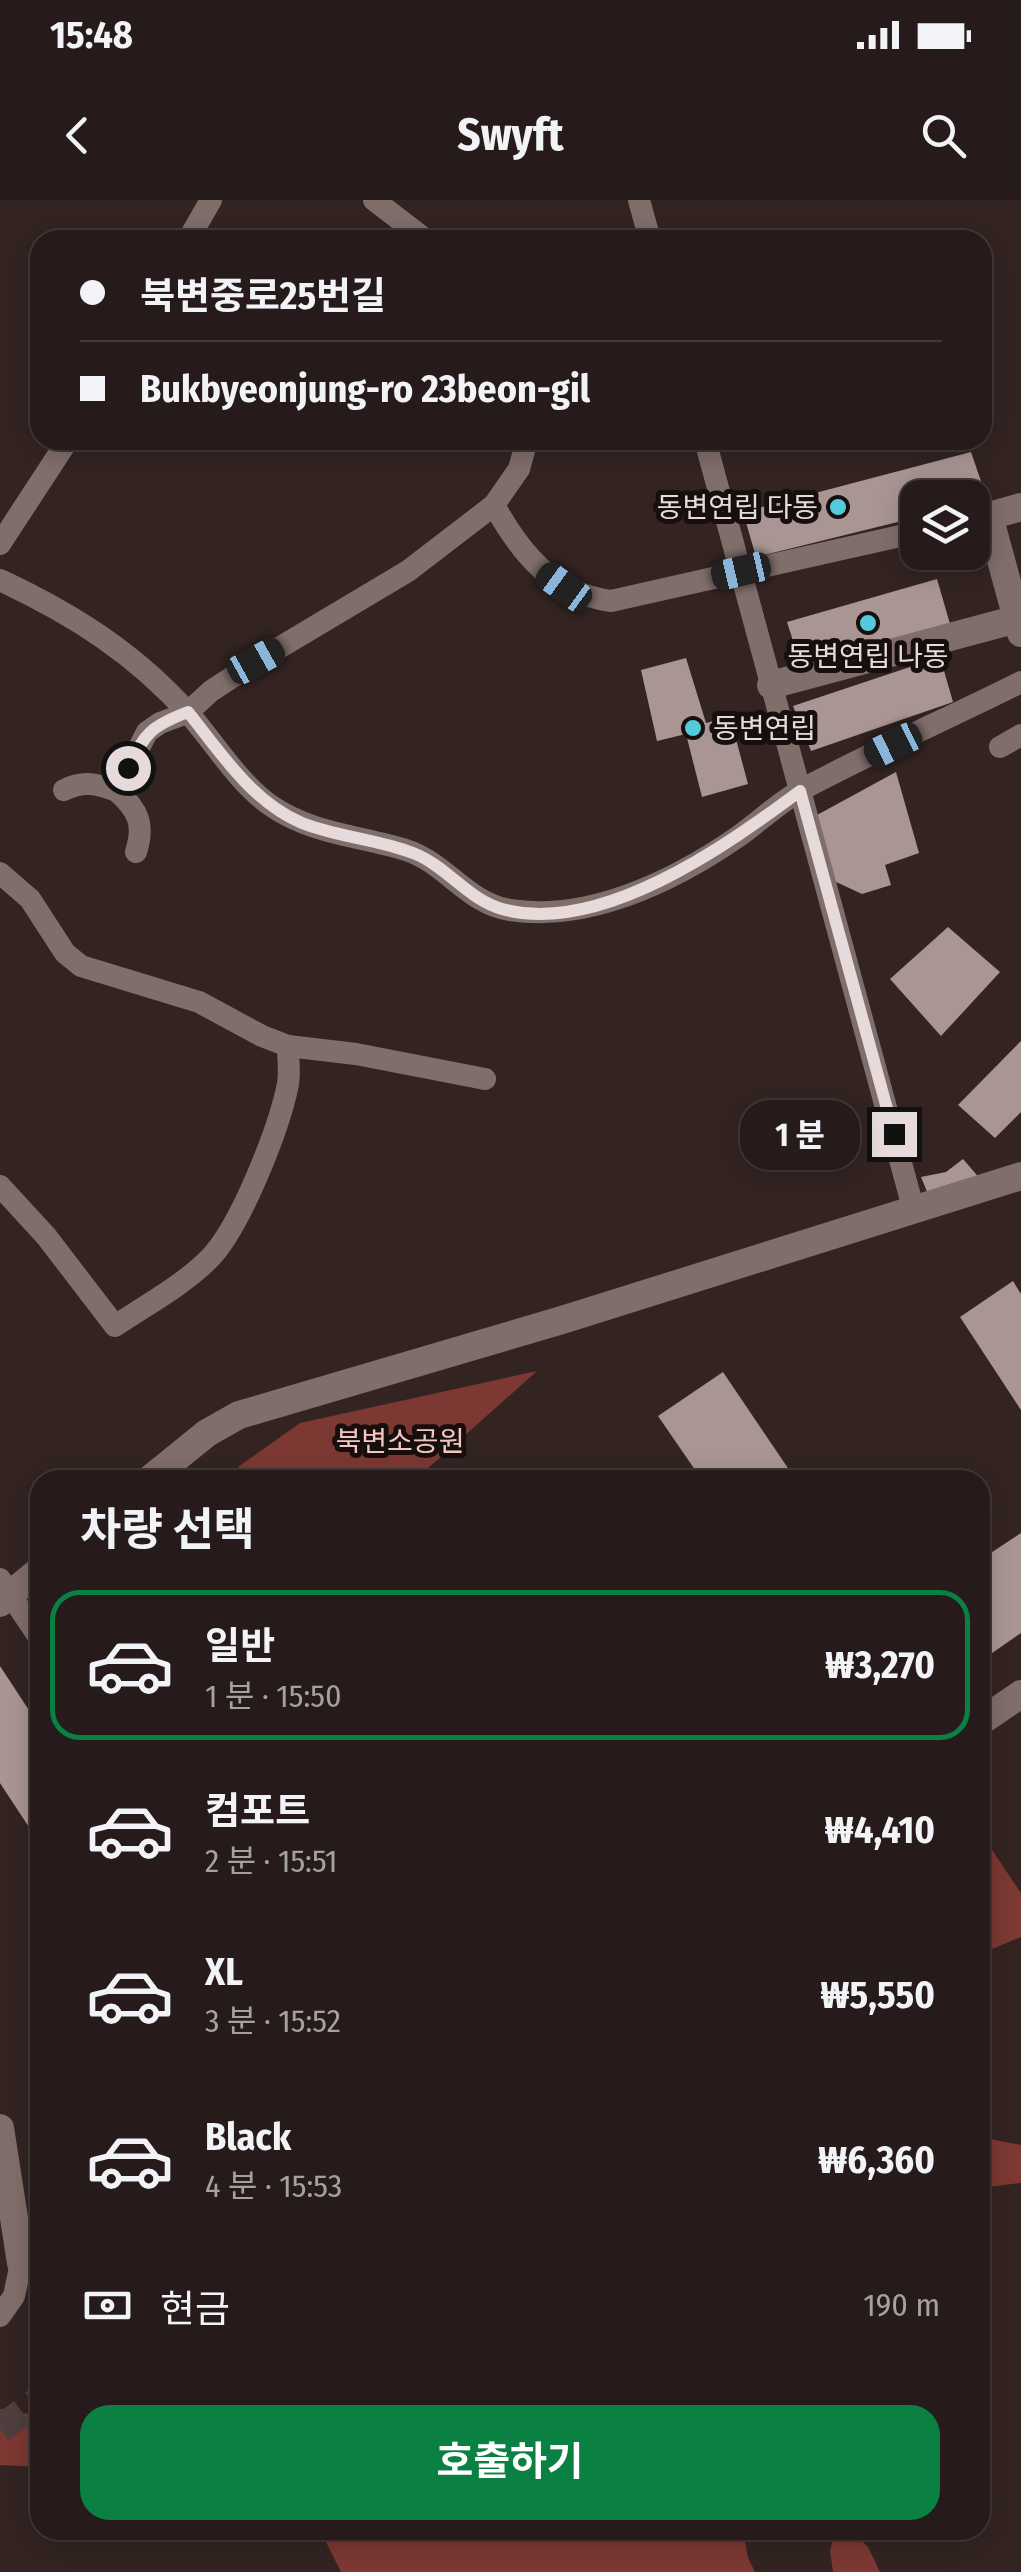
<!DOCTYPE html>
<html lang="ko">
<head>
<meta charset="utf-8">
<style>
  body { margin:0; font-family:"Fira Sans Condensed","Noto Sans KR",sans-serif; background:#322827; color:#f1f3f6; height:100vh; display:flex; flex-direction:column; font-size:38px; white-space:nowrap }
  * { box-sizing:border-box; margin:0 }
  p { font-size:32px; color:#a4a1a2 }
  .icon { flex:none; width:55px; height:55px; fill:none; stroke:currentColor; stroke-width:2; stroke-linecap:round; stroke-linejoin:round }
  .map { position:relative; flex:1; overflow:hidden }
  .sheet { position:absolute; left:30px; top:1270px; width:960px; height:1070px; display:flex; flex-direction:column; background:#261b1a; border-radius:30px; box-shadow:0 5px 25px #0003,0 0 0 2px #423939 }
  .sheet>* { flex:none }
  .hud { position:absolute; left:30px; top:30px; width:962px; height:220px; border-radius:30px; box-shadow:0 5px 25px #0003,0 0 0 2px #423939; display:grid; align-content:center; height:220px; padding:0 50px; background:#261b1a }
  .buttons { position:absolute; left:900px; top:280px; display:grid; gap:20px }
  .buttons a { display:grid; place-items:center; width:90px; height:90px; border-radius:20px; background:#261b1a; box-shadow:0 5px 25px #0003,0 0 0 2px #423939; font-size:50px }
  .end { position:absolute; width:45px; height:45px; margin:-22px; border:12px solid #e6dbda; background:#111; box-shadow:0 0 0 5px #111 }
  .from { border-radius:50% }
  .bubble { position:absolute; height:70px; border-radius:30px; background:#261b1a; box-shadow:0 5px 25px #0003,0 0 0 2px #423939; font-size:32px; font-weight:700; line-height:70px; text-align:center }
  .car { position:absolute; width:30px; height:60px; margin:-30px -15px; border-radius:12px; box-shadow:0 0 8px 2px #0007; background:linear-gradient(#222 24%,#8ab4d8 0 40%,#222 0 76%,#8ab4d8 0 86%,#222 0) }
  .hud b { display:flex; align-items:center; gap:35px; height:95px; font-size:38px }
  .hud b+b { border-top:2px solid #423939 }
  .hud i { width:25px; height:25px; background:#f1f3f6 }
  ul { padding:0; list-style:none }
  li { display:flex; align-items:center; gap:30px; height:150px; margin:0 20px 15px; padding:0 30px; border:5px solid transparent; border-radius:30px }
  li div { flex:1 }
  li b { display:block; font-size:38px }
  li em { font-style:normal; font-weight:700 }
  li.on { border-color:#0b8043 }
  li>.icon { width:90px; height:90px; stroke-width:1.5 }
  h2 { padding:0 50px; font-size:45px; line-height:120px }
  .pay { display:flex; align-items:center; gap:25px; height:110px; padding:0 50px; font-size:38px }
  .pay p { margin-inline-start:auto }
  .button { display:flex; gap:20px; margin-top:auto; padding:20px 50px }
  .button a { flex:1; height:115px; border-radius:30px; background:#0b8043; color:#fff; font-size:40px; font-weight:700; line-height:115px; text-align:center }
  .status { display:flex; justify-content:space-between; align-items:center; height:70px; padding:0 50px; background:#261b1a; direction:ltr }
  .status svg { height:28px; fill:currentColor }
  header { display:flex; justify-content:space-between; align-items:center; height:130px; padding:0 50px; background:#261b1a; font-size:45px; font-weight:700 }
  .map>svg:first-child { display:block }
  .green { fill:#7c3832 }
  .building { fill:#a99694 }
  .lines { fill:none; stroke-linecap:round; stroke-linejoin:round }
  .tertiary-tunnel { stroke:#4e3f3e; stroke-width:28; stroke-dasharray:28 14; stroke-linecap:butt }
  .service { stroke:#806e6b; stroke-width:22 }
  .minor { stroke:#806e6b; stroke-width:28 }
  .tertiary { stroke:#806e6b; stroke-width:28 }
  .route { stroke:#e6dbda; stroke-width:12 }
  .poi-dot { fill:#53cbda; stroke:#160f0e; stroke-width:4 }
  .labels { text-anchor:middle; stroke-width:10; stroke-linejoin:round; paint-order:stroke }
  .poi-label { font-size:28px; fill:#e6dbda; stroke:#160f0e; text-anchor:end }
  .park-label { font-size:28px; fill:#f3c6c0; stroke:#160f0e }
</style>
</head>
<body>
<div class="status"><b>15:48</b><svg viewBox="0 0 49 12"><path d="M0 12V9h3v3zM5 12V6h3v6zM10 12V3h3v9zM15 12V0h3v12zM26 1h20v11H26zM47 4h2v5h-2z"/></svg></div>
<header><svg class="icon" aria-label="back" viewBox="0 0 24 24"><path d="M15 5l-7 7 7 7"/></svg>Swyft<svg class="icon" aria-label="search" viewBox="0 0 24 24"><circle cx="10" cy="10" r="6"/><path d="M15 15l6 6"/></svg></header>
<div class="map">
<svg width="1021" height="2372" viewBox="0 0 1021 2372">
  <rect width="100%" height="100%" fill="#332422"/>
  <g class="green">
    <path d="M537,1171L415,1280H249L238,1267L300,1223Z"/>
    <path d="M980,1632L1021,1693V1737L980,1754Z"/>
    <path d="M980,1937L1021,1945V1983L980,1988Z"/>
    <path d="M0,2209L40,2216V2267L0,2265Z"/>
    <path d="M320,2330H743L748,2358L755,2372H341Z"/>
    <path d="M850,2330L868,2347L880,2372H833L830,2350L835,2333Z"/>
  </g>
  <g class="building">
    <path d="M971,252L987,299L972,303V298H918V317L756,357L743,312Z"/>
    <path d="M937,379L950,424L801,466L787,422Z"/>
    <path d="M940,457L953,502L811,551L793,506Z"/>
    <path d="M686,458L706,523L730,517L748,584L702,597L686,534L657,541L641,470Z"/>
    <path d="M896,572L919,653L885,665L891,685L862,694L834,681L817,615Z"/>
    <path d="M948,727L1000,772L941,836L890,779Z"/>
    <path d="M1021,841V912L995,938L958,905Z"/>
    <path d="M963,959L982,981L928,994L921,977L946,972Z"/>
    <path d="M1013,1081L1021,1094V1210L960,1117Z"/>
    <path d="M723,1172L796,1280H702L658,1216Z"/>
    <path d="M1021,1333V1433L985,1458L980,1451V1360Z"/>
    <path d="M0,1466L40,1527V1644L0,1583Z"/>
  </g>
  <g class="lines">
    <path class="tertiary-tunnel" d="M0,2229L40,2199"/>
    <g class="service">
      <path d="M374,0L426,40"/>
      <path d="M639,0L650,40"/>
      <path d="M188,40L211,0"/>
      <path d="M705,240L914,1011"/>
      <path d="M494,305L519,269L527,240"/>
      <path d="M0,344L68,240"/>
      <path d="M0,380C73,414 136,454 190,515C216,545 238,582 270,605C311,634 361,636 406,650C446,663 468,704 510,710C588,722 672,682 736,638C758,623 779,602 803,589C874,551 949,518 1021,482"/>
      <path d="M1000,547L1021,535"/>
      <path d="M64,590C84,580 97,584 117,591"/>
      <path d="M136,652C145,624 138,610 117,591L147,532L160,523L187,513L211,491L257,461L408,371L494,305C521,354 553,393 611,401L918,332"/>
      <path d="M0,673L30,699L65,753L81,766L199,802L262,836L288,846C288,858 290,872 288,884C279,929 240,1028 209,1059C182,1086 146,1105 115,1126L46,1036L0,986"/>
      <path d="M288,846L356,854L485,879"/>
      <path d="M0,1379L40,1439"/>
      <path d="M0,2116L14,2096L21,2063"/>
    </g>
    <g class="minor">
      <path d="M1021,433L989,316L1021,307"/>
      <path d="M771,485L1017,419"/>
      <path d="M149,1280L207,1233L239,1215L562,1120L1021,976"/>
      <path d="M0,1403L40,1370"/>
      <path d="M0,1928L21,2063"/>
    </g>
    <path class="tertiary" d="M980,1522L1021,1494"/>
  </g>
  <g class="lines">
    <path class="route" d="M128,568C145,533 151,526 188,512C221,553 252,602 302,623C337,637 377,639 413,653C447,666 467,699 502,709C600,736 726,646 800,591L894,934"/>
  </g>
  <g class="poi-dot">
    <circle cx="838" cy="307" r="10"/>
    <circle cx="868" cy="423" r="10"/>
    <circle cx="693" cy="528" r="10"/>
  </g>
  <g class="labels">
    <g class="poi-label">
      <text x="818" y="317">동변연립 다동</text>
      <text x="868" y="466" text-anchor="middle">동변연립 나동</text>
      <text x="713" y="538" text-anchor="start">동변연립</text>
    </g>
    <g class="park-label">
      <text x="400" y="1251">북변소공원</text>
    </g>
  </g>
</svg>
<div class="buttons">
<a><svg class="icon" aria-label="layers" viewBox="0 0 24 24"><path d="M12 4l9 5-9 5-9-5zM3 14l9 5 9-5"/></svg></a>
</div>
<i class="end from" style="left:128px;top:568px"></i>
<i class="end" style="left:894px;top:934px"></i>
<div class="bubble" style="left:740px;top:900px;width:120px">1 분</div>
<i class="car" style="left:741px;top:371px;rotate:257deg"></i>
<i class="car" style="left:564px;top:387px;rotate:306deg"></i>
<i class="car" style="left:256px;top:461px;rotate:61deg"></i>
<i class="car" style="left:893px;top:545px;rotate:244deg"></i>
<div class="hud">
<b><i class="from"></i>북변중로25번길</b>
<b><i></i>Bukbyeonjung-ro 23beon-gil</b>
</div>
<section class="sheet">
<h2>차량 선택</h2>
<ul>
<li class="on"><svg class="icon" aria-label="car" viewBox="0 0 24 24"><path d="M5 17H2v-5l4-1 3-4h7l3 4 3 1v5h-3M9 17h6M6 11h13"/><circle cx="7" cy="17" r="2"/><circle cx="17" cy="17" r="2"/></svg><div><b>일반</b><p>1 분 · 15:50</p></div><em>₩3,270</em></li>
<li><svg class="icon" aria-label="car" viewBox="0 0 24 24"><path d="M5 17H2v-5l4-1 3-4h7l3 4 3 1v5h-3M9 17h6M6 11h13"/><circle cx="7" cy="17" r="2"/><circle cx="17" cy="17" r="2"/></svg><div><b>컴포트</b><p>2 분 · 15:51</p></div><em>₩4,410</em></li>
<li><svg class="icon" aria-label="car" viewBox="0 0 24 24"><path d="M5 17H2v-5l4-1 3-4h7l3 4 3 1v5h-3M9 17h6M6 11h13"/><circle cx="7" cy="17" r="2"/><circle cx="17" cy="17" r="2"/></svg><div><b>XL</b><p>3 분 · 15:52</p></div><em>₩5,550</em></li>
<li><svg class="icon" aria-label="car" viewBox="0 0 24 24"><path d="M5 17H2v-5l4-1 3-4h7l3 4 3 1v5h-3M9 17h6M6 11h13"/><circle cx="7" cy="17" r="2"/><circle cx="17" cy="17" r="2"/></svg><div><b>Black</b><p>4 분 · 15:53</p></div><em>₩6,360</em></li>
</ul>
<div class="pay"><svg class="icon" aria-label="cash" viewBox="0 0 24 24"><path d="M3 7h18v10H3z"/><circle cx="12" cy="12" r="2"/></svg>현금<p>190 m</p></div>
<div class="button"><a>호출하기</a></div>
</section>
</div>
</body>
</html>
